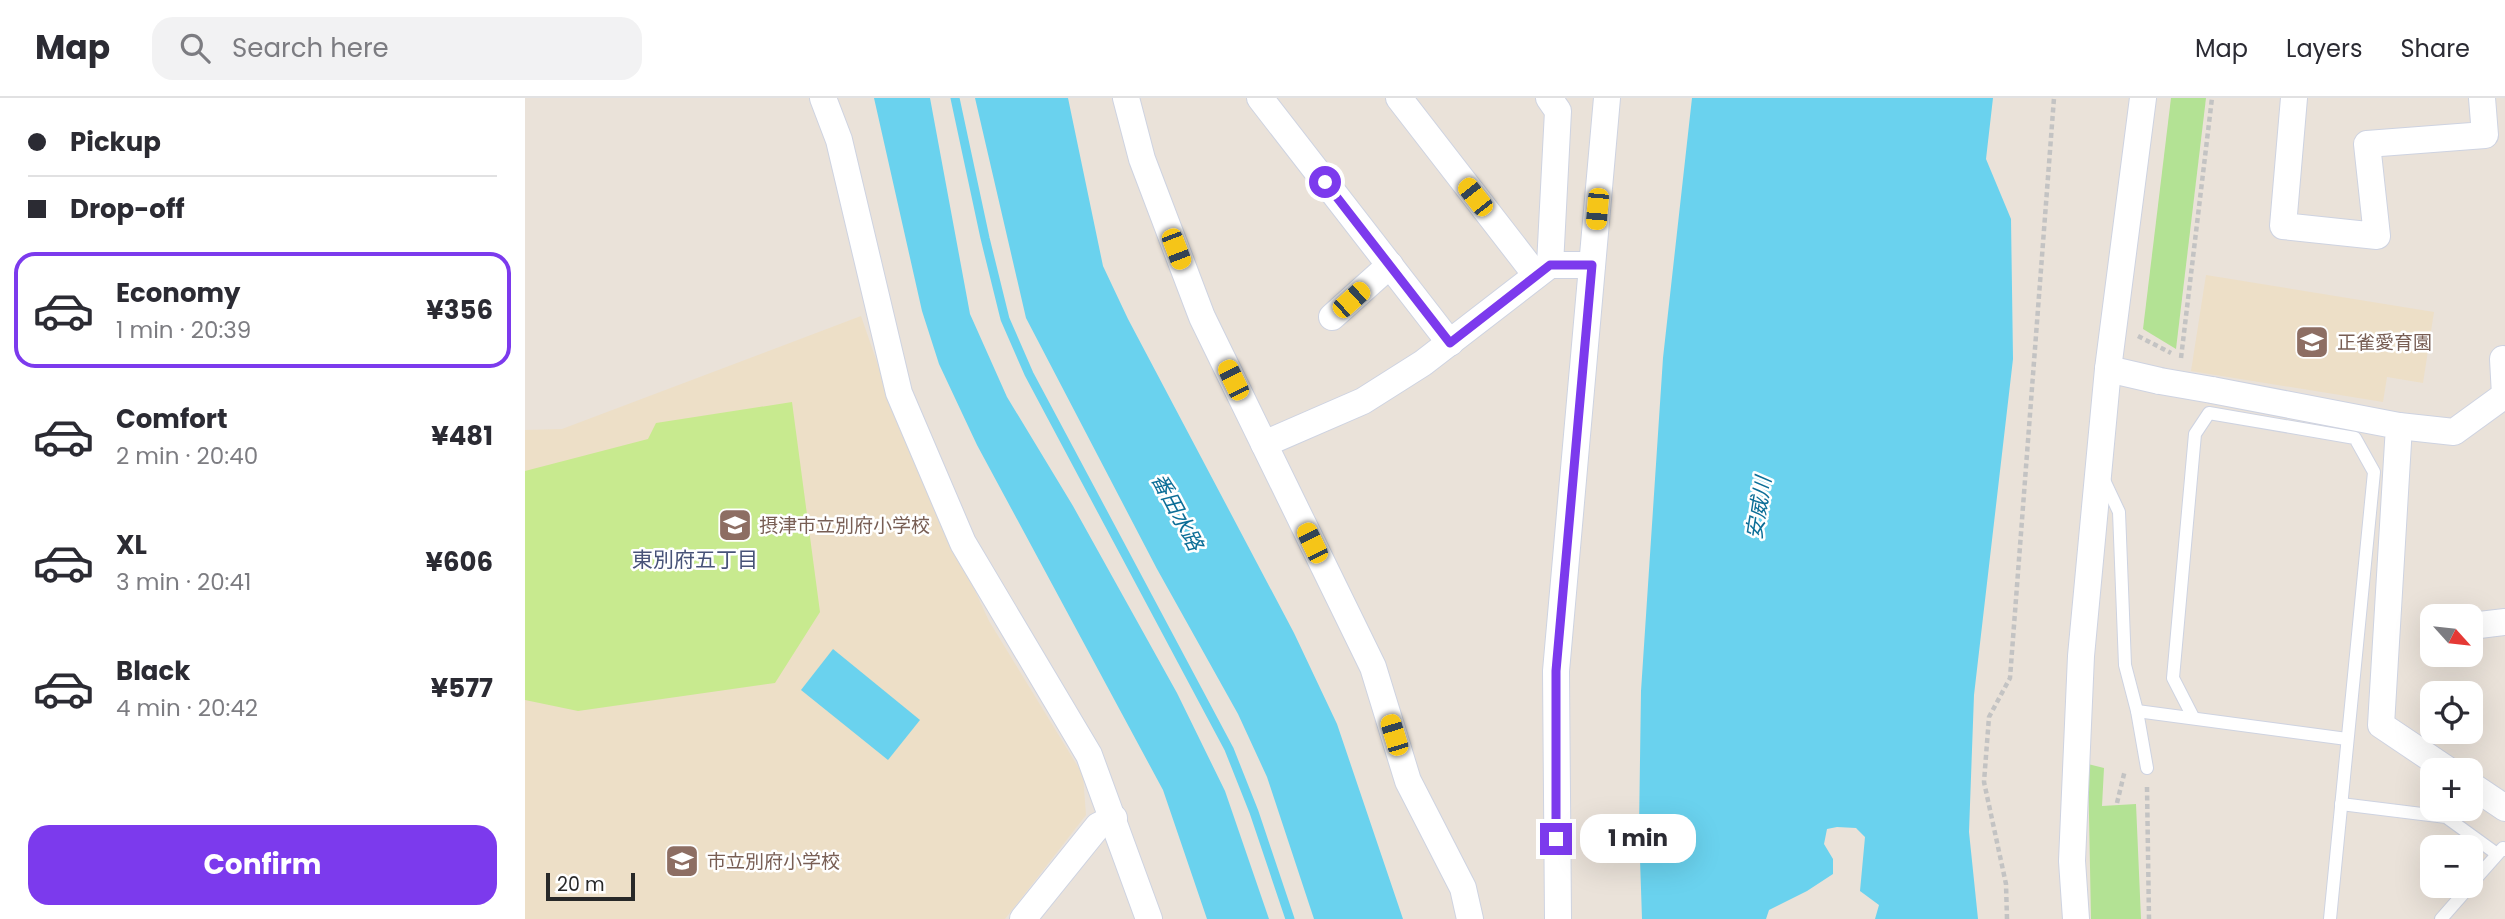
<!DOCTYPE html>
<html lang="en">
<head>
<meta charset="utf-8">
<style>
  body { margin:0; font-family:Poppins,"Noto Sans JP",sans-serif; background:#f2f2f3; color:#2b2b33; height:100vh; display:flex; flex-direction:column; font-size:26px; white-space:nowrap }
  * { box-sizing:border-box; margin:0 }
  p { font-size:23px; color:#7c7c81 }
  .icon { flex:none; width:38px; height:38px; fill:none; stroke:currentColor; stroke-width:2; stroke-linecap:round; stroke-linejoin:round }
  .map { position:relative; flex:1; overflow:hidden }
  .panel { display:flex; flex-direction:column; background:#fff; width:525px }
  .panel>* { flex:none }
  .banner { display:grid; align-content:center; height:154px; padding:0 28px; background:#fff }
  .needle { width:46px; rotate:117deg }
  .controls { position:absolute; left:1895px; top:506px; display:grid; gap:14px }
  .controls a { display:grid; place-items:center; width:63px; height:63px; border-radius:14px; background:#fff; box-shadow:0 7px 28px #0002; font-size:35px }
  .scale { position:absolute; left:21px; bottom:18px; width:89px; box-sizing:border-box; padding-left:7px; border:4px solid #282828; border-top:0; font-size:19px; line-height:24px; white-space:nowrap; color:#282828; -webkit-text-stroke:5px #fff; paint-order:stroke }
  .end { position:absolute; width:32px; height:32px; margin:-16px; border:9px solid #7c3aed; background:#fff; box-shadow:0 0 0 4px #fff }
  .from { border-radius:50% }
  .bubble { position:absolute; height:49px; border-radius:21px; background:#fff; box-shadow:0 7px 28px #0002; font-size:23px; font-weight:700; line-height:49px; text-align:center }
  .car { position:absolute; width:21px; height:42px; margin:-21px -10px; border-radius:9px; box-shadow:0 0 5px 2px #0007; background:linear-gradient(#f5c518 24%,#345 0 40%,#f5c518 0 76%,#345 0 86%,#f5c518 0) }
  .banner b { display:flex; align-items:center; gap:24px; height:66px; font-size:26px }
  .banner b+b { border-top:2px solid #e1e1e2 }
  .banner i { width:18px; height:18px; background:#2b2b33 }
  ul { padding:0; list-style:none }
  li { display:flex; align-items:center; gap:21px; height:116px; margin:0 14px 10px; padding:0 14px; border:4px solid transparent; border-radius:21px }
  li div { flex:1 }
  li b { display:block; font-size:26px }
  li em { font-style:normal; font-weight:700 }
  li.selected { border-color:#7c3aed }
  li>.icon { width:63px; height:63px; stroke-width:1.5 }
  .primary-button { display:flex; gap:14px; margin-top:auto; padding:14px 28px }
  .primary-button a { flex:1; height:80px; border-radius:21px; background:#7c3aed; color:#fff; font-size:28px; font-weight:700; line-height:80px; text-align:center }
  header { display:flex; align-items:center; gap:42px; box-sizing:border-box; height:98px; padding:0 35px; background:#fff; border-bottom:2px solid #e1e1e2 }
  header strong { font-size:33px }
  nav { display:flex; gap:38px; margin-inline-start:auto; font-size:24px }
  .search { width:490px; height:63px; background:#f2f2f3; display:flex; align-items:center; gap:18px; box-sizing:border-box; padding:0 24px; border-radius:21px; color:#7c7c81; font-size:26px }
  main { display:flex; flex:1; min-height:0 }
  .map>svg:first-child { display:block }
  .education { fill:#eddfc7 }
  .park { fill:#b3e294 }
  .pitch { fill:#c8ea8f }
  .water { fill:#6ad2ee }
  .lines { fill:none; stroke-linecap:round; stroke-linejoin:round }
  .stream { stroke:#6ad2ee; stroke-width:9 }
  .lane-casing { stroke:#ced3e1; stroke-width:14 }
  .street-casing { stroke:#ced3e1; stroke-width:28 }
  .path { stroke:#c3c3c3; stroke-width:4.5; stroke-dasharray:5 3.5; stroke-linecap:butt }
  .lane { stroke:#fff; stroke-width:12 }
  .street { stroke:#fff; stroke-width:26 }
  .street-bridge-casing { stroke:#ced3e1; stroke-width:28; stroke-linecap:butt }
  .street-bridge { stroke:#fff; stroke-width:26 }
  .route { stroke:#7c3aed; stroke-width:9 }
  .labels { text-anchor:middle; stroke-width:5; stroke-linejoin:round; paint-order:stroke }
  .education-label { font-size:19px; fill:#785e54; stroke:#fff; text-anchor:start }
  .water-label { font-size:21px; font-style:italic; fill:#0c6e97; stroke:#fff }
  .neighbourhood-label { font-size:21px; fill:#485378; stroke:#fff }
</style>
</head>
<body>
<header>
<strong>Map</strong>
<div class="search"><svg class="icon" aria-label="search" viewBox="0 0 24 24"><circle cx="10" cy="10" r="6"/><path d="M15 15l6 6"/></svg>Search here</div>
<nav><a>Map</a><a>Layers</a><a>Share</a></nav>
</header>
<main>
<section class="panel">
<div class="banner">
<b><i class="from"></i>Pickup</b>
<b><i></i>Drop-off</b>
</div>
<ul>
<li class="selected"><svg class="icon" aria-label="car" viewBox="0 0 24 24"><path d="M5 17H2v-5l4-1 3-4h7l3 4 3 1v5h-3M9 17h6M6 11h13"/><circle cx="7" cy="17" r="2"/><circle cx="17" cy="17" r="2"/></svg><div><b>Economy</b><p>1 min · 20:39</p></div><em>¥356</em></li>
<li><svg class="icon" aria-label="car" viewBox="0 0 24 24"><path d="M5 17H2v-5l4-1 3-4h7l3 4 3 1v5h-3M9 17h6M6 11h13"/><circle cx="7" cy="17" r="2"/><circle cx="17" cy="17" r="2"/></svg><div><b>Comfort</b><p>2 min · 20:40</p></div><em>¥481</em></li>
<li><svg class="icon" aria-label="car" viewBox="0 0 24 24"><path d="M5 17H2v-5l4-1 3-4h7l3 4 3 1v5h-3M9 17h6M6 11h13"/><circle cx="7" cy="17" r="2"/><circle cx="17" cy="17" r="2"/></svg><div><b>XL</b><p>3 min · 20:41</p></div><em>¥606</em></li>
<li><svg class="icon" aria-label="car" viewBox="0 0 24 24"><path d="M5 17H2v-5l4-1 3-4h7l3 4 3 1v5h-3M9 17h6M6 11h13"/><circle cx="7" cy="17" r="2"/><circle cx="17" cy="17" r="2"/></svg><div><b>Black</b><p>4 min · 20:42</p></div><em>¥577</em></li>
</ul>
<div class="primary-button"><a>Confirm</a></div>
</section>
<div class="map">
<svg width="1980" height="821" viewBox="0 0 1980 821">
  <rect width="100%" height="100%" fill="#eae2d9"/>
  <g class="education">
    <path d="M1681,177L1909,214L1898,285L1862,279L1858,304L1666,273Z"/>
    <path d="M336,218L375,331L464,523L558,677L561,717L480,821H0V332L37,331Z"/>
  </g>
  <g class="park">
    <path d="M1646,0H1681L1651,251L1618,231Z"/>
    <path d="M1563,666L1579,670L1577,708L1611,706L1616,821H1566Z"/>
  </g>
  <path class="pitch" d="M267,304L295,514L250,585L53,613L0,602V373L123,341L131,325Z"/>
  <g class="water">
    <path d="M349,0H405L445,216L482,299L548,408L652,595L700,693L744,821H682L638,692L452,347L414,266L397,213Z"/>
    <path d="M450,0H543L578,168L603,221L769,535L812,626L878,821H789L742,679L713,616L632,471L501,220Z"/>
    <path d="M1167,0H1468L1461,61L1486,121L1488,261L1449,597L1444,734L1453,821H1350L1354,807L1335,793L1340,739L1331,730L1312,729L1302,731L1299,746L1308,761V776L1282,793L1244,812L1241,821H1117L1114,731L1116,593L1138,260Z"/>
    <path d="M308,551L395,622L363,662L276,592Z"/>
  </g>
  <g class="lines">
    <path class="stream" d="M430,0L460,140L480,221L504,276L704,651L729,714L765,821"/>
    <g class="lane-casing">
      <g id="lane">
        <path d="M1578,380L1594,414L1600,567L1612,613L1622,670"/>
        <path d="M1612,613L1822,641"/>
        <path d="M1668,619L1648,580L1670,336L1684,315L1830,340L1849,374L1805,821"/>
        <path d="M1816,706L1921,719L1972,756"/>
        <path d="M1946,786L1978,750L1980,752"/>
        <path d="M1916,821L1945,788"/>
      </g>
    </g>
    <g class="street-casing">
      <g id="street">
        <path d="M298,0L314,42L374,295L438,445L564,657L624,821"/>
        <path d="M601,0L617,61L677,219L848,569L883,683L938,790L945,821"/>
        <path d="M735,0L925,245"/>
        <path d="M874,0L1011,177"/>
        <path d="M1024,0L1033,13L1025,167"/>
        <path d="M1769,0L1758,128L1852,138L1842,46L1960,37L1957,0"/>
        <path d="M807,219L865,167"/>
        <path d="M1583,271L1635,283"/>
        <path d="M1687,292L1874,328L1856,627L1923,672"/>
        <path d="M1874,328L1929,334L1980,297L1978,261"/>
        <path d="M739,346L838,303L898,265L1025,167H1067"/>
        <path d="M1946,528L1980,524"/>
        <path d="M1946,687L1980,710"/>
        <path d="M498,821L573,728L589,720"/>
        <path d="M1033,821L1031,573L1082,0"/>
        <path d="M1551,821L1547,763L1556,558L1583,271L1618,0"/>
      </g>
    </g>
    <g class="path">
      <path d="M1613,238L1646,255"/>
      <path d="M1656,260L1687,0"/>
      <path d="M1622,689L1624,821"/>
      <path d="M1592,705L1600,672"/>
      <path d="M1482,821L1481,786L1459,684L1464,619L1485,580L1529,0"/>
    </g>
    <use href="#lane" class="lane"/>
    <use href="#street" class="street"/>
    <g class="street-bridge-casing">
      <path id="street-bridge" d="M1635,283L1687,292"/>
    </g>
    <use href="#street-bridge" class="street-bridge"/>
  </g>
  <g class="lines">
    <path class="route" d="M800,84L925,245L1025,167H1067L1031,573V741"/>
  </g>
  <defs>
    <g id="school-square" transform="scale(1.75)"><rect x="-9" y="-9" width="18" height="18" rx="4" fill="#8d6e63" stroke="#fff"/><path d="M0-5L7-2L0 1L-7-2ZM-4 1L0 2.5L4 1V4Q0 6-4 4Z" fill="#fff"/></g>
  </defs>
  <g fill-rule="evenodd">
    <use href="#school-square" x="1787" y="244"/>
    <use href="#school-square" x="210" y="427"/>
    <use href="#school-square" x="157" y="763"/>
  </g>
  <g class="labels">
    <g class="education-label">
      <text x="1812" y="251">正雀愛育園</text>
      <text x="234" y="434">摂津市立別府小学校</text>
      <text x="182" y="770">市立別府小学校</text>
    </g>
    <g class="water-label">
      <text transform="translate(1234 410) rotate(-81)" y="7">安威川</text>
      <text transform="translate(652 414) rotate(62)" y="7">番田水路</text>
    </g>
    <g class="neighbourhood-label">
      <text x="170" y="469">東別府五丁目</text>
    </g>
  </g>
</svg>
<div class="controls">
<a><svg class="needle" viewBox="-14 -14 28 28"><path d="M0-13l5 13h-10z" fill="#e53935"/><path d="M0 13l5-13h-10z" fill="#7c7c81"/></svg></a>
<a><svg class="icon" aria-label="locate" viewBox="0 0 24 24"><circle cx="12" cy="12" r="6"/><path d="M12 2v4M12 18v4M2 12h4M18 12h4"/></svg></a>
<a>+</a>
<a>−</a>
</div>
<div class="scale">20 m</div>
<i class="end from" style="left:800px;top:84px"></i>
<i class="end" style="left:1031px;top:741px"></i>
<div class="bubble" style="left:1055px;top:716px;width:116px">1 min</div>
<i class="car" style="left:950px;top:99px;rotate:322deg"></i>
<i class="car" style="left:1072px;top:111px;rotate:185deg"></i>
<i class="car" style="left:651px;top:151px;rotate:159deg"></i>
<i class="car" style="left:826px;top:202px;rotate:48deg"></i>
<i class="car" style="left:708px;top:282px;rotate:334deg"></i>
<i class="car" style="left:787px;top:445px;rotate:334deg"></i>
<i class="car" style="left:869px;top:637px;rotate:343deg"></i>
</div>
</main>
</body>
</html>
